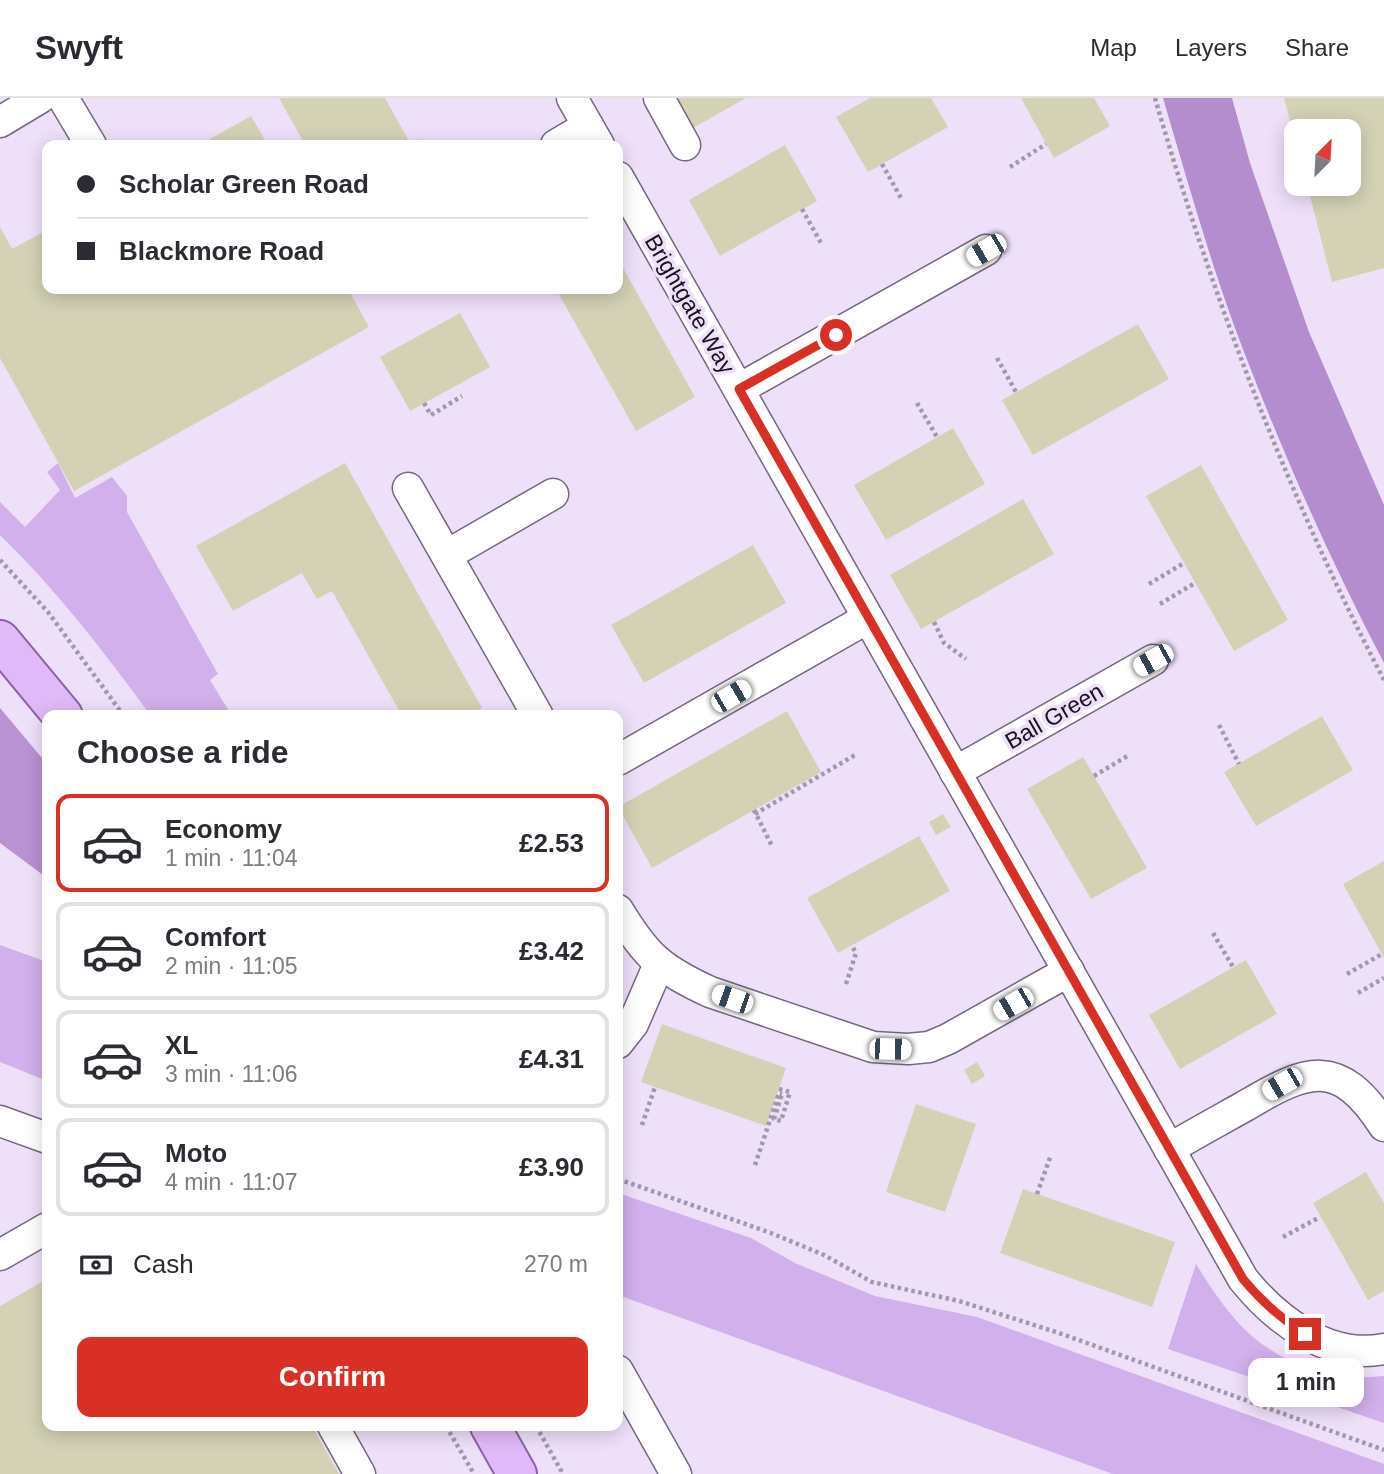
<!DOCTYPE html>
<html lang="en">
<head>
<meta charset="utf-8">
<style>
  body { margin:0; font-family:Helvetica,sans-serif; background:#f7f7f7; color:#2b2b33; height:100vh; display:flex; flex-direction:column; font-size:26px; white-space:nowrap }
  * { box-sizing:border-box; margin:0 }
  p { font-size:23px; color:#7c7c81 }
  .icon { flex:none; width:38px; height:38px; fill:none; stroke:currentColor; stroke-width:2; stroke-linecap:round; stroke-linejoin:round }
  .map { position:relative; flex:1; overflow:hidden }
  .panel { position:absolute; left:42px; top:612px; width:581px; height:721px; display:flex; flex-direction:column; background:#fff; border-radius:14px; box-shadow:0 4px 18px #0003 }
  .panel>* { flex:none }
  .top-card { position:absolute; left:42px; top:42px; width:581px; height:154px; border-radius:14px; box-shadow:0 4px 18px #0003; display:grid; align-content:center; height:154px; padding:0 35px; background:#fff }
  .needle { width:46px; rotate:24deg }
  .buttons { position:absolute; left:1284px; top:21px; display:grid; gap:14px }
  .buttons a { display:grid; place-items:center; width:77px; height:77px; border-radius:14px; background:#fff; box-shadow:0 4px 18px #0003; font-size:35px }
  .end { position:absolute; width:32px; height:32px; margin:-16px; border:9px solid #d93025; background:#fff; box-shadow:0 0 0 4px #fff }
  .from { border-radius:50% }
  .bubble { position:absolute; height:49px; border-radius:14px; background:#fff; box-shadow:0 4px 18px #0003; font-size:23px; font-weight:600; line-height:49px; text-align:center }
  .car { position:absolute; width:21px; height:42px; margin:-21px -10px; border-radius:9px; box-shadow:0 0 5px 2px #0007; background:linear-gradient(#fff 24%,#345 0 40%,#fff 0 76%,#345 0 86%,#fff 0) }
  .top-card b { display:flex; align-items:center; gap:24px; height:66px; font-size:26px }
  .top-card b+b { border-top:2px solid #e1e1e2 }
  .top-card i { width:18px; height:18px; background:#2b2b33 }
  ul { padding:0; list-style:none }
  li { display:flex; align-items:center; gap:21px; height:98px; margin:0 14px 10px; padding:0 21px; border:4px solid #e1e1e2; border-radius:14px }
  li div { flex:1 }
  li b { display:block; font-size:26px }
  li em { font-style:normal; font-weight:600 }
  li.selected { border-color:#d93025 }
  li>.icon { width:63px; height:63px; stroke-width:1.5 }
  h2 { padding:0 35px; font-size:32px; line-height:84px }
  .pay { display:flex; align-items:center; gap:18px; height:77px; padding:0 35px; font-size:26px }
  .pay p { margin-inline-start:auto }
  .primary-button { display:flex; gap:14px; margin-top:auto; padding:14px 35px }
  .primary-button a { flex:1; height:80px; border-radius:14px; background:#d93025; color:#fff; font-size:28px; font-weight:600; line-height:80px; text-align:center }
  header { display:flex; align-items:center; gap:42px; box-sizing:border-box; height:98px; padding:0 35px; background:#fff; border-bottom:2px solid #e1e1e2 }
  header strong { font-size:33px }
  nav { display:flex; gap:38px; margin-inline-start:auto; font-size:24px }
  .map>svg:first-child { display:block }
  .green { fill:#d2b0eb }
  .forest { fill:#b992d4 }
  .water { fill:#b38dce }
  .building { fill:#d4d2b5 }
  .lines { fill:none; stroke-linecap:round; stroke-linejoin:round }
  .minor-casing { stroke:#74677e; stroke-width:33 }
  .major-casing { stroke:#8c61a8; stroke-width:42 }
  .path { stroke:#a297ab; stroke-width:4.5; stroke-dasharray:3.5 3.5; stroke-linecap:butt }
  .minor { stroke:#fff; stroke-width:30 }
  .major { stroke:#e0baf8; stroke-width:38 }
  .route { stroke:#d93025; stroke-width:9 }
  .labels { text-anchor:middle; stroke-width:7; stroke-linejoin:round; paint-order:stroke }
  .street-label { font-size:23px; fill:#16111a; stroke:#efe0fa }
</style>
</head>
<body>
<header>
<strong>Swyft</strong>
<nav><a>Map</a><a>Layers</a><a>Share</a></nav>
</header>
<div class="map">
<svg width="1384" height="1376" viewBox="0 0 1384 1376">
  <rect width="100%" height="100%" fill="#efe0fa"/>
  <g class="green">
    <path d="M58,365L75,400L112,379L127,398V414L218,576L210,582L232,618H151C104,554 56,491 0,437V404L25,429L60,392L47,374Z"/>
    <path d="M0,847L47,864V983L0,964Z"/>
    <path d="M618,1095L751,1140L795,1165L875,1198L977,1219L1384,1366V1376H1113L618,1197Z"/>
    <path d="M1196,1166C1226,1214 1252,1251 1309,1270C1335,1278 1357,1281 1384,1278V1325L1168,1251Z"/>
  </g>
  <path class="forest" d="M0,610L47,666V780L0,745Z"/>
  <path class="water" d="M1163,0H1232L1250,65L1309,234L1384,407V565C1331,464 1285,360 1244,254C1212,171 1188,85 1163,0Z"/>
  <g class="building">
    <path d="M279,0H385L410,45L418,41L422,47H305Z"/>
    <path d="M673,0H746L691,31Z"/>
    <path d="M870,0H931L948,29L868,74L836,19Z"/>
    <path d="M1021,0H1094L1110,28L1054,60Z"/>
    <path d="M1284,0H1384V170L1332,184L1307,86H1349V33H1297L1296,45Z"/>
    <path d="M251,18L268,47H199Z"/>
    <path d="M785,47L817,103L720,158L689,102Z"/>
    <path d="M0,129L12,151L47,132V191H348L369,229L74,393L0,260Z"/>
    <path d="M618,161L695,299L636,333L556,191H618Z"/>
    <path d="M460,215L490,269L410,313L380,259Z"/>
    <path d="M1138,226L1169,281L1033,357L1002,302Z"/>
    <path d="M953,330L985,386L886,442L854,387Z"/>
    <path d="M345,365L482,610L468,618H402L332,493L317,501L302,475L233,513L196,448Z"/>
    <path d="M1201,367L1288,522L1234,553L1146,398Z"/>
    <path d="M1023,401L1054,456L921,531L890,477Z"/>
    <path d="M753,447L786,505L644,585L611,527Z"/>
    <path d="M787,613L821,674L652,770L618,709Z"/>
    <path d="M1322,618L1353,672L1256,728L1224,674Z"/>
    <path d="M1083,659L1147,770L1091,801L1027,691Z"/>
    <path d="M943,716L951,729L936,737L929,724Z"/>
    <path d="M919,738L950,793L838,855L807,800Z"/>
    <path d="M1384,763V860L1343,786Z"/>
    <path d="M1246,862L1277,916L1180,971L1149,917Z"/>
    <path d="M662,926L786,970L766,1028L641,984Z"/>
    <path d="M977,964L985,978L972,986L964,972Z"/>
    <path d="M916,1006L976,1026L945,1114L886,1094Z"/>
    <path d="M1366,1074L1384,1105V1193L1368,1202L1313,1105Z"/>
    <path d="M1023,1091L1175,1144L1152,1209L1000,1155Z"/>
    <path d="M47,1181V1328H312L339,1376H0V1208Z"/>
  </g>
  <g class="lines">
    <g class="minor-casing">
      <g id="minor">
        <path d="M63,0L91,47"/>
        <path d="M572,0L599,47"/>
        <path d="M659,0L685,47"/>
        <path d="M0,24L40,0"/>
        <path d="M556,47L588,28"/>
        <path d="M618,79L1243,1181C1276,1222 1328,1262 1384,1251"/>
        <path d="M739,291L986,152"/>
        <path d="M408,390L538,618"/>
        <path d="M447,457L553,396"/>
        <path d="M618,662L868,520"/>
        <path d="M955,674L1153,562"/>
        <path d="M618,812C646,858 660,871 710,894L873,949L908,951L929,949L948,941L1069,873"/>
        <path d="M618,945L633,926L659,866"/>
        <path d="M0,1023L47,1040"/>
        <path d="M1169,1051C1194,1036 1220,1022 1245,1008C1307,971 1339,958 1384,1028"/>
        <path d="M0,1157L47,1130"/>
        <path d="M618,1273L676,1376"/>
        <path d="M333,1328L360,1376"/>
      </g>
    </g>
    <g class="major-casing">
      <g id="major">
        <path d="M0,542L63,618"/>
        <path d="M490,1328L517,1376"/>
      </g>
    </g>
    <g class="path">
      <path d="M1155,0C1213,201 1287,396 1384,582"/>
      <path d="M882,66L901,100"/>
      <path d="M1010,69L1046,46"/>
      <path d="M802,111L821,145"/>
      <path d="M997,260L1016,294"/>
      <path d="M424,305L431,317L462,298"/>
      <path d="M917,305L937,339"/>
      <path d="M0,462L48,514L124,618"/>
      <path d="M1149,486L1184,465"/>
      <path d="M1160,506L1195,485"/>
      <path d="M934,524L944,545L966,561"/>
      <path d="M1219,627L1239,666"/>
      <path d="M1094,678L1129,657"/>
      <path d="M754,712L772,748"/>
      <path d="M755,716L855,657"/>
      <path d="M1213,835L1233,869"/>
      <path d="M1347,876L1382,856"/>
      <path d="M846,886L856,855L852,848"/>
      <path d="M1358,895L1384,880"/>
      <path d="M779,991L790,994L781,1023L774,1021L782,996"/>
      <path d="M642,1027L655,989"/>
      <path d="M755,1067L779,995L782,996"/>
      <path d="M618,1081L771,1135L824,1157L872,1184L959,1203L1059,1235L1384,1352"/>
      <path d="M1037,1096L1051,1057"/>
      <path d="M1283,1139L1320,1119"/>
      <path d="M446,1328L474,1376"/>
      <path d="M536,1328L563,1376"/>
    </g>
    <use href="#minor" class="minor"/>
    <use href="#major" class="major"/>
  </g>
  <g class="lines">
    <path class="route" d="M836,237L739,291L1243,1181C1262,1204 1280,1220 1305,1236"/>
  </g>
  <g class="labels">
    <g class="street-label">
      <text transform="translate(690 206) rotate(60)" y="8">Brightgate Way</text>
      <text transform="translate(1054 618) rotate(-30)" y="8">Ball Green</text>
    </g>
  </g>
</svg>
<div class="buttons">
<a><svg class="needle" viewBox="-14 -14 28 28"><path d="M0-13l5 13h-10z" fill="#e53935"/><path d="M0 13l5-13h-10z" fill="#7c7c81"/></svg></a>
</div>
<i class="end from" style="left:836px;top:237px"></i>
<i class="end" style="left:1305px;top:1236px"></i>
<div class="bubble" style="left:1248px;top:1260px;width:116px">1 min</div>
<i class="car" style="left:986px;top:152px;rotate:240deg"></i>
<i class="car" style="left:1153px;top:562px;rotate:241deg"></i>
<i class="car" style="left:731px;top:598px;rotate:60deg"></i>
<i class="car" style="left:732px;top:901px;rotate:289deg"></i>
<i class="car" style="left:1013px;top:906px;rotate:240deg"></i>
<i class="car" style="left:890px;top:951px;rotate:91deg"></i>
<i class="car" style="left:1282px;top:986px;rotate:240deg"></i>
<div class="top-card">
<b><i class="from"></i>Scholar Green Road</b>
<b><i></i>Blackmore Road</b>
</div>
<section class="panel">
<h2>Choose a ride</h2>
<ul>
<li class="selected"><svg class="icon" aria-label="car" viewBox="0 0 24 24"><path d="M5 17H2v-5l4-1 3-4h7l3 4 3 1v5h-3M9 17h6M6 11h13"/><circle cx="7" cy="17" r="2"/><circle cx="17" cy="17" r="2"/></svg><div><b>Economy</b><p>1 min · 11:04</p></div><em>£2.53</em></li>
<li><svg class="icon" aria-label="car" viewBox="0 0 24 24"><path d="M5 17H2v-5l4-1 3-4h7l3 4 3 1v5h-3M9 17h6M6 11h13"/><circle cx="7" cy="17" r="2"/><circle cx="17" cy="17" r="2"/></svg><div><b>Comfort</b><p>2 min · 11:05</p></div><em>£3.42</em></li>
<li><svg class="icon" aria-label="car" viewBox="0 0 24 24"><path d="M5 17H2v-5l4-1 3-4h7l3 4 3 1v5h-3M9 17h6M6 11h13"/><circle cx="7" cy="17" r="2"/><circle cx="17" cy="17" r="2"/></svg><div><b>XL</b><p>3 min · 11:06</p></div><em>£4.31</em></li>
<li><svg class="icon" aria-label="car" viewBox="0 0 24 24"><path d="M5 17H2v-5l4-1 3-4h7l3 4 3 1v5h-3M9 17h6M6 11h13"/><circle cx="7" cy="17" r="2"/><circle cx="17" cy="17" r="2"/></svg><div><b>Moto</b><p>4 min · 11:07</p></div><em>£3.90</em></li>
</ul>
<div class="pay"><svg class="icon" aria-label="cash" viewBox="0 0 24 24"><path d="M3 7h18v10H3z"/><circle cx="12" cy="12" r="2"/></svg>Cash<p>270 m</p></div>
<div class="primary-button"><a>Confirm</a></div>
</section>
</div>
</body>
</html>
